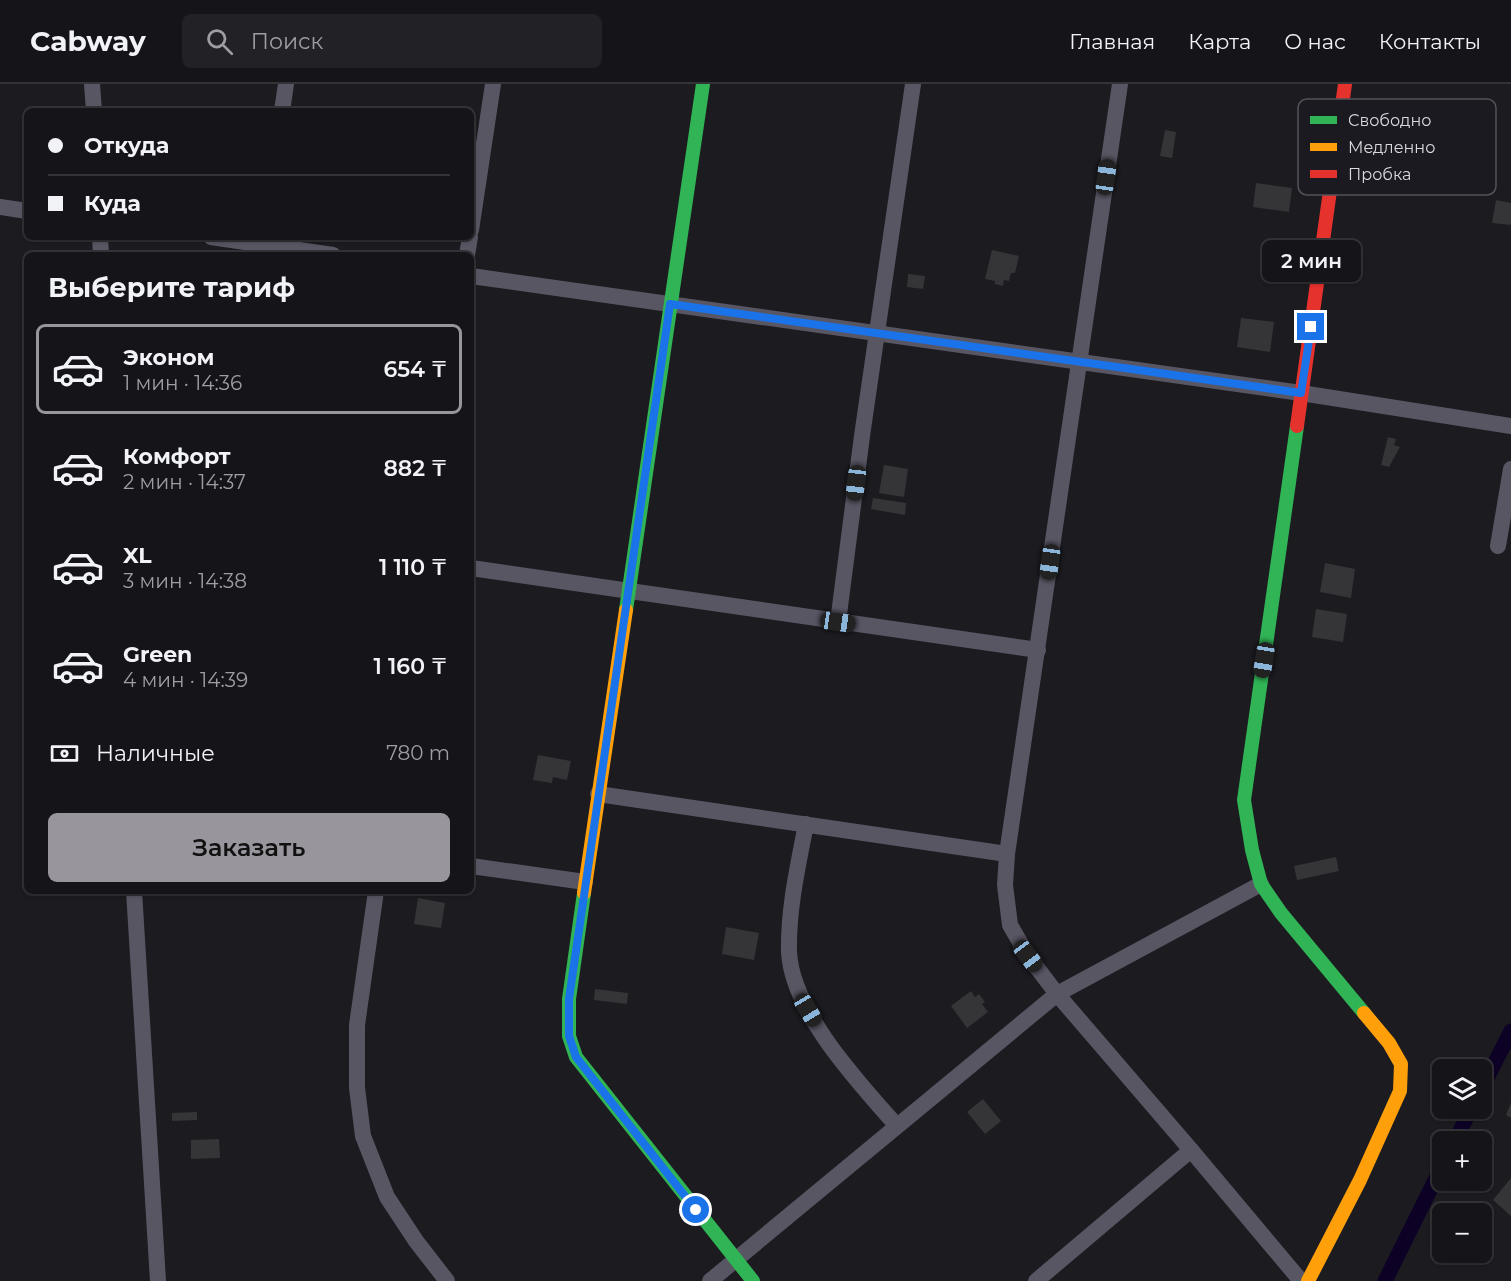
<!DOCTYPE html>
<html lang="ru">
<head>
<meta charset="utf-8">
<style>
  body { margin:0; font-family:Montserrat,sans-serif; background:#222125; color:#f1f3f6; height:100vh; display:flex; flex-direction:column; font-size:22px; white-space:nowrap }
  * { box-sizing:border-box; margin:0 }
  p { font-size:20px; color:#9d9ea2 }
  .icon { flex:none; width:33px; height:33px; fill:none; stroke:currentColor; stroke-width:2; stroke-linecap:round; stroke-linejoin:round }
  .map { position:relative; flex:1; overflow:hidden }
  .side { position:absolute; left:24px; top:168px; width:450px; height:642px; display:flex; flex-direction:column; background:#151418; border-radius:9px; box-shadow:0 2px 4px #0004,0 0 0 2px #343337 }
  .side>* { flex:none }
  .guide { position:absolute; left:24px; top:24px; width:450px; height:132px; border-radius:9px; box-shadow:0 2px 4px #0004,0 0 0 2px #343337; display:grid; align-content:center; height:132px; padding:0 24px; background:#151418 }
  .controls { position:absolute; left:1432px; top:975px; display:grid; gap:12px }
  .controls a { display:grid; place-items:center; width:60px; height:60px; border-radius:9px; background:#151418; box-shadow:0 2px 4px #0004,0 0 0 2px #343337; font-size:30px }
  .end { position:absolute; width:27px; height:27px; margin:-14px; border:8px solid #1a73e8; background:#fff; box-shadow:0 0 0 3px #fff }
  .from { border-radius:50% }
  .bubble { position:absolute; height:42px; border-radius:9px; background:#151418; box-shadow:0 2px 4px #0004,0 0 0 2px #343337; font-size:20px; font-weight:600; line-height:42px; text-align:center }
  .car { position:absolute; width:18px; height:36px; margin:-18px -9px; border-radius:8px; box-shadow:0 0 4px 2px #0007; background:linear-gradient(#222 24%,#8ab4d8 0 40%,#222 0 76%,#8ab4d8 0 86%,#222 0) }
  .guide b { display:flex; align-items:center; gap:21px; height:57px; font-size:22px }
  .guide b+b { border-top:2px solid #343337 }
  .guide i { width:15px; height:15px; background:#f1f3f6 }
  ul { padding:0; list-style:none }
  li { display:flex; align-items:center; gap:18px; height:90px; margin:0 12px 9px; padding:0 12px; border:3px solid transparent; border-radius:9px }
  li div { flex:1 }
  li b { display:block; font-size:22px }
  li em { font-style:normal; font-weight:600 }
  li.selected { border-color:#98969c }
  li>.icon { width:54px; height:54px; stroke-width:1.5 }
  h2 { padding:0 24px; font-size:27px; line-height:72px }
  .pay { display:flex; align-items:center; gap:15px; height:66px; padding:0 24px; font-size:22px }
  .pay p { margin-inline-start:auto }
  .action { display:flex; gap:12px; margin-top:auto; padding:12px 24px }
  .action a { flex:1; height:69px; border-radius:9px; background:#98969c; color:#111; font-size:24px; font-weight:600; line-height:69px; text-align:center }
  header { display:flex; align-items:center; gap:36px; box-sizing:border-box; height:84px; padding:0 30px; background:#151418; border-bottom:2px solid #343337 }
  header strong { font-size:28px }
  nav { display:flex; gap:33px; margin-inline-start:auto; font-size:21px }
  .search { width:420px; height:54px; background:#222125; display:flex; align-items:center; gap:15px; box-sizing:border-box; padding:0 21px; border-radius:9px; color:#9d9ea2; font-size:22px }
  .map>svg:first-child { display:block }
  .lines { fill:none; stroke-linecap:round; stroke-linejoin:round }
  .canal { stroke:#0d0226; stroke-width:15 }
  .building { fill:#353538 }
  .street { stroke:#595664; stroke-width:16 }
  .fast { stroke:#30b455; stroke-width:14 }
  .slow { stroke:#ff9f0a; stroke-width:14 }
  .jam { stroke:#e5322d; stroke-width:14 }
  .route { stroke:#1a73e8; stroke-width:8 }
  .key { fill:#1b1a21; stroke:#54535a; stroke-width:1.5 }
  .key-label { font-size:16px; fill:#dad9de }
</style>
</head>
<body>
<header>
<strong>Cabway</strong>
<div class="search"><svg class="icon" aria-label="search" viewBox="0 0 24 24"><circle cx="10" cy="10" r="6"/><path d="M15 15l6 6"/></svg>Поиск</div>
<nav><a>Главная</a><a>Карта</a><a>О нас</a><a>Контакты</a></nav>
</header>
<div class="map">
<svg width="1511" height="1197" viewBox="0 0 1511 1197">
  <rect width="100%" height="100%" fill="#1c1b20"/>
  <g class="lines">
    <g class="canal">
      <path d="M1482,1004L1511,947"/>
      <path d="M1455,1058L1471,1024"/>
      <path d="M1385,1197L1443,1080"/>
    </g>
  </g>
  <g class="building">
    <path d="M1165,46L1176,48L1172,74L1160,72Z"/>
    <path d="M1256,99L1292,104L1289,128L1253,123Z"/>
    <path d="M1496,116L1511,119V141L1492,139Z"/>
    <path d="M992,166L1019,172L1015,189H1011L1009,197L1004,196L1003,202L995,200V197L985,195Z"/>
    <path d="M908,190L925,192L923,205L907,203Z"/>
    <path d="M1241,234L1274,238L1270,268L1237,263Z"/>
    <path d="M1388,353L1396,355L1394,361L1400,363L1389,383L1381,381Z"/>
    <path d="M884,381L908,385L904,413L879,409Z"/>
    <path d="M873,414L906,419L905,431L871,425Z"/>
    <path d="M1325,479L1355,485L1351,514L1320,508Z"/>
    <path d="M1316,525L1347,530L1343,558L1312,553Z"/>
    <path d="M538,671L571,677L567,696L553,693L552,699L533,696Z"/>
    <path d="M1336,773L1339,787L1297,796L1294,782Z"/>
    <path d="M418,814L445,819L441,844L414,840Z"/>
    <path d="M726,843L759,849L754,876L722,870Z"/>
    <path d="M595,905L628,909L627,920L594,916Z"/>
    <path d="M971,907L975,913L979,910L985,918L982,920L988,928L967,944L951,922Z"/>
    <path d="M983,1015L1001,1037L985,1050L967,1028Z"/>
    <path d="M1511,1019V1034L1506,1031Z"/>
    <path d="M197,1028V1036L172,1037V1029Z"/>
    <path d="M219,1055L220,1074L191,1075V1056Z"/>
    <path d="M1511,1094V1132L1493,1116Z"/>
  </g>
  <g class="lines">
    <g class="street">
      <path d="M92,0L94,27"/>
      <path d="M1120,0L1007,770L1005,801L1010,841L1028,872L1057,910L1191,1066"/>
      <path d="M282,27L286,0"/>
      <path d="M0,123L27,127"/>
      <path d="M471,146L493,0"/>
      <path d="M100,153L101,171"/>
      <path d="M211,153L333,171"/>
      <path d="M467,171L470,153"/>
      <path d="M471,192L1301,309L1511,342"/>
      <path d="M1498,462L1511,385"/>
      <path d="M471,484L1038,566"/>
      <path d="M838,538L862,352L913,0"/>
      <path d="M598,710L1007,770"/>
      <path d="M806,740C798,782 788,825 789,868C792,928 859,999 897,1042"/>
      <path d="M471,782L585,798"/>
      <path d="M134,807L158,1197"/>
      <path d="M376,807L357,941V1004L363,1052L387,1113L416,1157L447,1197"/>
      <path d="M710,1197L1057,910L1261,800"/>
      <path d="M1036,1197L1191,1066L1301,1197"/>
    </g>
    <g class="fast">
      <path d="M1297,342L1244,716L1252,766L1261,800L1281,829L1364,929"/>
      <path d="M626,526L703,0"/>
      <path d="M584,809L569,915V952L576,973L753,1197"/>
    </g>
    <g class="slow">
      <path d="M584,809L626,526"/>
      <path d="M1308,1197L1360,1096L1400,1007L1401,980L1389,959L1364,929"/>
    </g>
    <path class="jam" d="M1297,342L1345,0"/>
  </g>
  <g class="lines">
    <path class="route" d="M696,1126L576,973L569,952V915L670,220L1301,309L1311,243"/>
  </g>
  <rect x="1298" y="15" width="198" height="96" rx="9" class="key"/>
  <rect x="1310" y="32" width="27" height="8" fill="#30b455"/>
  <rect x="1310" y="59" width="27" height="8" fill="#ff9f0a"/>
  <rect x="1310" y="86" width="27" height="8" fill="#e5322d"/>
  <g class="key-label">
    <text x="1348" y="42">Свободно</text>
    <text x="1348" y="69">Медленно</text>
    <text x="1348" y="96">Пробка</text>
  </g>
</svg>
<div class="controls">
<a><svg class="icon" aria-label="layers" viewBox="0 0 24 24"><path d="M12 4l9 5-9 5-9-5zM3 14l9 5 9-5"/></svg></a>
<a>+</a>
<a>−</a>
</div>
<i class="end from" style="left:696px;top:1126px"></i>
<i class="end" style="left:1311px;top:243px"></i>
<div class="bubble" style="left:1262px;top:156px;width:99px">2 мин</div>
<i class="car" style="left:1106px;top:93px;rotate:8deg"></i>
<i class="car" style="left:856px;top:399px;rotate:187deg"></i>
<i class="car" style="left:1050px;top:478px;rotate:188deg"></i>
<i class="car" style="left:838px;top:538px;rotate:98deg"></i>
<i class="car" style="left:1264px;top:576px;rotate:189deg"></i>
<i class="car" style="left:1028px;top:872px;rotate:143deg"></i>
<i class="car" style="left:808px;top:926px;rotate:149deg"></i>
<div class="guide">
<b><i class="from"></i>Откуда</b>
<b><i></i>Куда</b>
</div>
<section class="side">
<h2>Выберите тариф</h2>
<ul>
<li class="selected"><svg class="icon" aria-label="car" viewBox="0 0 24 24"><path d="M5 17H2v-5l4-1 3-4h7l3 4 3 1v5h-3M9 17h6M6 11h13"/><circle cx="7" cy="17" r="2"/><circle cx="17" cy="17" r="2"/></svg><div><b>Эконом</b><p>1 мин · 14:36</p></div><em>654 ₸</em></li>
<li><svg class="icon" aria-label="car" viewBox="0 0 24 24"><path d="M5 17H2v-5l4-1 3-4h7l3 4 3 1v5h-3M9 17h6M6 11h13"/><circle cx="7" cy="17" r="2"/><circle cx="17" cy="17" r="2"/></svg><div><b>Комфорт</b><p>2 мин · 14:37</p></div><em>882 ₸</em></li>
<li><svg class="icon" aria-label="car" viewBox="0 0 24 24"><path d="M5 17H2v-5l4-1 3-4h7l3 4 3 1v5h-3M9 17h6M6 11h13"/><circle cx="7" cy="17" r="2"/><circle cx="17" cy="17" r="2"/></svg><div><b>XL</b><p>3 мин · 14:38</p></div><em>1 110 ₸</em></li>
<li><svg class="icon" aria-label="car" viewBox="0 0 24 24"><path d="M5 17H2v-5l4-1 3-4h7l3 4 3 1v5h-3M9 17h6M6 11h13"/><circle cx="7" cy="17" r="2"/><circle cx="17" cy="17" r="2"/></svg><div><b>Green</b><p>4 мин · 14:39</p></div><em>1 160 ₸</em></li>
</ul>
<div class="pay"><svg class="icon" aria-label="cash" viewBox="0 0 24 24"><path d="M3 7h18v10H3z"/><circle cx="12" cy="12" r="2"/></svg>Наличные<p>780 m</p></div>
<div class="action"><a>Заказать</a></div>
</section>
</div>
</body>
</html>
